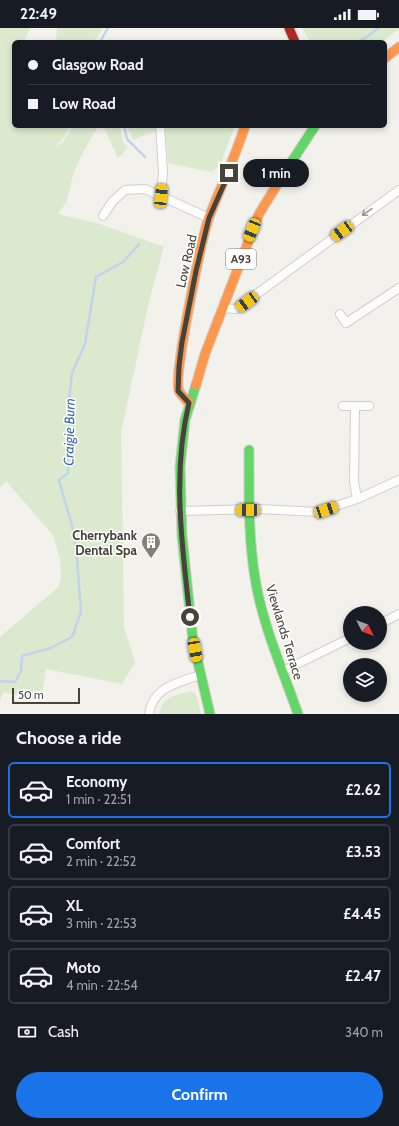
<!DOCTYPE html>
<html lang="en">
<head>
<meta charset="utf-8">
<style>
  body { margin:0; font-family:Cabin,sans-serif; background:#242831; color:#f1f3f6; height:100vh; display:flex; flex-direction:column; font-size:15px; white-space:nowrap }
  * { box-sizing:border-box; margin:0 }
  p { font-size:13px; color:#9ea1a6 }
  .icon { flex:none; width:22px; height:22px; fill:none; stroke:currentColor; stroke-width:2; stroke-linecap:round; stroke-linejoin:round }
  .map { position:relative; height:686px; overflow:hidden }
  .panel { display:flex; flex-direction:column; background:#171b24; flex:1 }
  .panel>* { flex:none }
  .top-card { position:absolute; left:12px; top:12px; width:375px; height:88px; border-radius:6px; box-shadow:0 2px 6px #0003; display:grid; align-content:center; height:88px; padding:0 16px; background:#171b24 }
  .needle { width:26px; rotate:132deg }
  .tools { position:absolute; left:343px; top:578px; display:grid; gap:8px }
  .tools a { display:grid; place-items:center; width:44px; height:44px; border-radius:50%; background:#171b24; box-shadow:0 2px 6px #0003; font-size:20px }
  .scale { position:absolute; left:12px; bottom:10px; width:68px; box-sizing:border-box; padding-left:4px; border:2px solid #474338; border-top:0; font-size:11px; line-height:14px; white-space:nowrap; color:#474338; -webkit-text-stroke:3px #fff; paint-order:stroke }
  .end { position:absolute; width:18px; height:18px; margin:-9px; border:5px solid #474338; background:#fff; box-shadow:0 0 0 2px #fff }
  .from { border-radius:50% }
  .bubble { position:absolute; height:28px; border-radius:14px; background:#171b24; box-shadow:0 2px 6px #0003; font-size:13px; font-weight:700; line-height:28px; text-align:center }
  .car { position:absolute; width:12px; height:24px; margin:-12px -6px; border-radius:5px; box-shadow:0 0 3px 1px #0007; background:linear-gradient(#f5c518 24%,#345 0 40%,#f5c518 0 76%,#345 0 86%,#f5c518 0) }
  .top-card b { display:flex; align-items:center; gap:14px; height:38px; font-size:15px }
  .top-card b+b { border-top:1px solid #363941 }
  .top-card i { width:10px; height:10px; background:#f1f3f6 }
  ul { padding:0; list-style:none }
  li { display:flex; align-items:center; gap:12px; height:56px; margin:0 8px 6px; padding:0 8px; border:2px solid #363941; border-radius:6px }
  li div { flex:1 }
  li b { display:block; font-size:15px }
  li em { font-style:normal; font-weight:700 }
  li.active { border-color:#1a73e8 }
  li>.icon { width:36px; height:36px; stroke-width:1.5 }
  h2 { padding:0 16px; font-size:18px; line-height:48px }
  .pay { display:flex; align-items:center; gap:10px; height:44px; padding:0 16px; font-size:15px }
  .pay p { margin-inline-start:auto }
  .action { display:flex; gap:8px; margin-top:auto; padding:8px 16px }
  .action a { flex:1; height:46px; border-radius:24px; background:#1a73e8; color:#fff; font-size:16px; font-weight:700; line-height:46px; text-align:center }
  .status { display:flex; justify-content:space-between; align-items:center; height:28px; padding:0 20px; background:#171b24; direction:ltr }
  .status svg { height:11px; fill:currentColor }
  .map>svg:first-child { display:block }
  .green { fill:#dbeace }
  .lines { fill:none; stroke-linecap:round; stroke-linejoin:round }
  .stream { stroke:#c0d4ec; stroke-width:2.5 }
  .street-casing { stroke:#d0cfca; stroke-width:10 }
  .fast-casing { stroke:#d0cec3; stroke-width:11 }
  .slow-casing { stroke:#d0cec3; stroke-width:11 }
  .jam-casing { stroke:#d0cec3; stroke-width:11 }
  .street { stroke:#fdfdfc; stroke-width:8 }
  .fast { stroke:#63d668; stroke-width:9 }
  .slow { stroke:#ff974d; stroke-width:9 }
  .jam { stroke:#b3261e; stroke-width:9 }
  .oneway { stroke:#999790 }
  .route { stroke:#474338; stroke-width:5 }
  .labels { text-anchor:middle; stroke-width:3; stroke-linejoin:round; paint-order:stroke }
  .shield { fill:#fff; stroke:#7e7b74; stroke-width:1 }
  .shield-label { font-size:12px; font-weight:bold; fill:#474338 }
  .street-label { font-size:13px; fill:#474338; stroke:#fff }
  .poi-label { font-size:13px; font-weight:bold; fill:#474338; stroke:#fff; text-anchor:end }
  .water-label { font-size:14px; font-style:italic; fill:#386bac; stroke:#fff }
</style>
</head>
<body>
<div class="status"><b>22:49</b><svg viewBox="0 0 49 12"><path d="M0 12V9h3v3zM5 12V6h3v6zM10 12V3h3v9zM15 12V0h3v12zM26 1h20v11H26zM47 4h2v5h-2z"/></svg></div>
<div class="map">
<svg width="399" height="686" viewBox="0 0 399 686">
  <rect width="100%" height="100%" fill="#f2f1ec"/>
  <g class="green">
    <path d="M0,0H30L24,14H14V98H70L65,108L54,120L63,114L73,98H99C88,114 79,130 73,148C68,165 70,172 58,185L65,188L97,195L164,219L150,269L121,404L124,599L135,634L122,656L46,641L41,673L3,664L0,674V609L57,560L61,552L60,531L53,507L6,453L0,460Z"/>
    <path d="M57,0H103L94,14H56Z"/>
    <path d="M302,0H399V1L382,14H310Z"/>
    <path d="M103,98H120L123,114L128,119L118,130Z"/>
    <path d="M127,98H156V103L133,112Z"/>
    <path d="M165,98H235L220,137L212,144L168,135Z"/>
    <path d="M192,663L196,666L201,686H159C163,667 175,668 192,663Z"/>
  </g>
  <g class="lines">
    <g class="stream">
      <path d="M100,14L108,0"/>
      <path d="M359,14L379,0"/>
      <path d="M124,98L127,111L145,129"/>
      <path d="M0,653L15,654L21,643L22,628L51,620L72,609L81,584L77,531L74,505L59,452L68,445L69,372L72,345L85,316L96,249L123,234L139,216"/>
    </g>
    <g class="street-casing">
      <g id="street">
        <path d="M160,98L163,144L161,168"/>
        <path d="M103,188L112,174L125,162L145,161L209,190"/>
        <path d="M222,280L236,281L239,279L399,162"/>
        <path d="M340,286L346,295L399,260"/>
        <path d="M343,378H369"/>
        <path d="M355,378L354,454L357,471"/>
        <path d="M180,483L258,481L318,484L357,471L399,452"/>
        <path d="M380,596L399,586"/>
        <path d="M283,643L350,610"/>
        <path d="M149,686C153,659 177,655 200,647"/>
      </g>
    </g>
    <g class="fast-casing">
      <g id="fast">
        <path d="M283,147L315,98"/>
        <path d="M196,357L185,392L180,439L182,508L193,613L210,686"/>
        <path d="M249,422C249,467 248,511 256,556C264,600 283,643 298,686"/>
      </g>
    </g>
    <g class="slow-casing">
      <g id="slow">
        <path d="M385,30L399,19"/>
        <path d="M196,357L205,326L259,186L283,147"/>
        <path d="M189,375C186,372 181,367 179,363C173,347 202,210 209,189C221,158 235,130 245,98"/>
      </g>
    </g>
    <g class="jam-casing">
      <path id="jam" d="M289,0L295,14"/>
    </g>
    <use href="#street" class="street"/>
    <use href="#fast" class="fast"/>
    <use href="#slow" class="slow"/>
    <use href="#jam" class="jam"/>
  </g>
  <defs><path id="oneway-shaft" d="M-6 0H5M1.5-3L5.5 0L1.5 3" fill="none" stroke-width="1.6" stroke-linecap="round" stroke-linejoin="round"/></defs>
  <use class="oneway" href="#oneway-shaft" transform="translate(367 184) rotate(145)"/>
  <g class="lines">
    <path class="route" d="M190,589C182,518 172,445 189,375L178,363L179,338L182,314L196,243L209,190L229,145"/>
  </g>
  <defs>
    <g id="building-pin" transform="scale(1)"><path d="M0 17L-7.5 6A9.5 9.5 0 1 1 7.5 6Z" fill="#838077" stroke="#fff"/><path d="M-4-6H4V6H1V3H-1V6H-4ZM-2.5-4.3h1.7v1.8h-1.7ZM.8-4.3h1.7v1.8H.8ZM-2.5-1h1.7V.8h-1.7ZM.8-1h1.7V.8H.8Z" fill="#fff"/></g>
  </defs>
  <g fill-rule="evenodd">
    <use href="#building-pin" x="151" y="514"/>
  </g>
  <g class="labels">
    <rect class="shield" x="226" y="221" width="30" height="20" rx="3"/>
    <g class="shield-label">
      <text x="241" y="235">A93</text>
    </g>
    <g class="street-label">
      <text transform="translate(186 233) rotate(-77)" y="5">Low Road</text>
      <text transform="translate(285 604) rotate(73)" y="5">Viewlands Terrace</text>
    </g>
    <g class="poi-label">
      <text x="137" y="512">Cherrybank<tspan x="137" dy="15">Dental Spa</tspan></text>
    </g>
    <g class="water-label">
      <text transform="translate(69 404) rotate(-89)" y="5">Craigie Burn</text>
    </g>
  </g>
</svg>
<div class="tools">
<a><svg class="needle" viewBox="-14 -14 28 28"><path d="M0-13l5 13h-10z" fill="#e53935"/><path d="M0 13l5-13h-10z" fill="#9ea1a6"/></svg></a>
<a><svg class="icon" aria-label="layers" viewBox="0 0 24 24"><path d="M12 4l9 5-9 5-9-5zM3 14l9 5 9-5"/></svg></a>
</div>
<div class="scale">50 m</div>
<i class="end from" style="left:190px;top:589px"></i>
<i class="end" style="left:229px;top:145px"></i>
<div class="bubble" style="left:243px;top:131px;width:66px">1 min</div>
<i class="car" style="left:161px;top:168px;rotate:6deg"></i>
<i class="car" style="left:252px;top:202px;rotate:202deg"></i>
<i class="car" style="left:342px;top:203px;rotate:234deg"></i>
<i class="car" style="left:247px;top:274px;rotate:234deg"></i>
<i class="car" style="left:248px;top:482px;rotate:269deg"></i>
<i class="car" style="left:326px;top:482px;rotate:72deg"></i>
<i class="car" style="left:195px;top:622px;rotate:170deg"></i>
<div class="top-card">
<b><i class="from"></i>Glasgow Road</b>
<b><i></i>Low Road</b>
</div>
</div>
<section class="panel">
<h2>Choose a ride</h2>
<ul>
<li class="active"><svg class="icon" aria-label="car" viewBox="0 0 24 24"><path d="M5 17H2v-5l4-1 3-4h7l3 4 3 1v5h-3M9 17h6M6 11h13"/><circle cx="7" cy="17" r="2"/><circle cx="17" cy="17" r="2"/></svg><div><b>Economy</b><p>1 min · 22:51</p></div><em>£2.62</em></li>
<li><svg class="icon" aria-label="car" viewBox="0 0 24 24"><path d="M5 17H2v-5l4-1 3-4h7l3 4 3 1v5h-3M9 17h6M6 11h13"/><circle cx="7" cy="17" r="2"/><circle cx="17" cy="17" r="2"/></svg><div><b>Comfort</b><p>2 min · 22:52</p></div><em>£3.53</em></li>
<li><svg class="icon" aria-label="car" viewBox="0 0 24 24"><path d="M5 17H2v-5l4-1 3-4h7l3 4 3 1v5h-3M9 17h6M6 11h13"/><circle cx="7" cy="17" r="2"/><circle cx="17" cy="17" r="2"/></svg><div><b>XL</b><p>3 min · 22:53</p></div><em>£4.45</em></li>
<li><svg class="icon" aria-label="car" viewBox="0 0 24 24"><path d="M5 17H2v-5l4-1 3-4h7l3 4 3 1v5h-3M9 17h6M6 11h13"/><circle cx="7" cy="17" r="2"/><circle cx="17" cy="17" r="2"/></svg><div><b>Moto</b><p>4 min · 22:54</p></div><em>£2.47</em></li>
</ul>
<div class="pay"><svg class="icon" aria-label="cash" viewBox="0 0 24 24"><path d="M3 7h18v10H3z"/><circle cx="12" cy="12" r="2"/></svg>Cash<p>340 m</p></div>
<div class="action"><a>Confirm</a></div>
</section>
</body>
</html>
